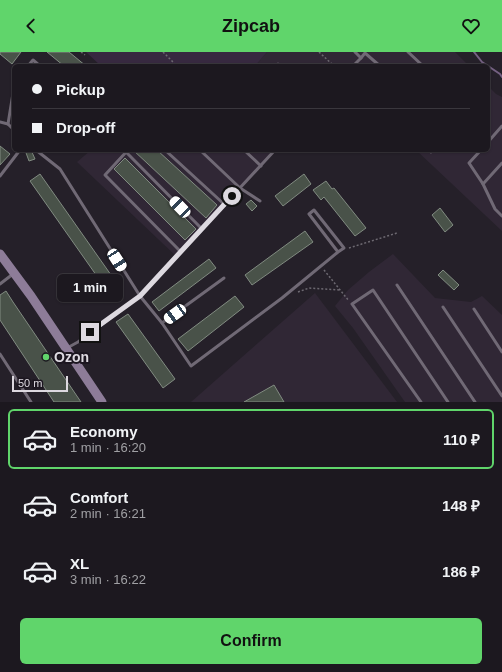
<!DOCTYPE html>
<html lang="en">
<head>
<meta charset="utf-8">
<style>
  body { margin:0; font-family:Helvetica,sans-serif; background:#252128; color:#f1f3f6; height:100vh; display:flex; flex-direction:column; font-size:15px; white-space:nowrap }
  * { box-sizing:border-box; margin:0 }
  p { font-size:13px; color:#a0a0a4 }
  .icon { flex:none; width:22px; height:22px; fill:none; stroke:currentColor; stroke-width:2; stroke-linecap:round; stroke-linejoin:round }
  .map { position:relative; height:350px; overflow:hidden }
  .panel { display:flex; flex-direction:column; background:#1c181f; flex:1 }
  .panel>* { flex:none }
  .hud { position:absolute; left:12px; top:12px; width:478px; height:88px; border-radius:6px; box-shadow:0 1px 3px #0004,0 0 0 1px #3a373d; display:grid; align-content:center; height:88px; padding:0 20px; background:#1c181f }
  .scale { position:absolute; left:12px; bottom:10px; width:56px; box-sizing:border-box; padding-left:4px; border:2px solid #ddd9e0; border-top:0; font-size:11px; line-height:14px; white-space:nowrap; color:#ddd9e0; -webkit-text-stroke:3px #1c1620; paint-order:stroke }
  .end { position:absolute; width:18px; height:18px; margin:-9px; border:5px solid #ddd9e0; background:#111; box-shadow:0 0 0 2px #111 }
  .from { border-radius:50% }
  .bubble { position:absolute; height:28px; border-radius:6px; background:#1c181f; box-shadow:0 1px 3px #0004,0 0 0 1px #3a373d; font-size:13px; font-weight:600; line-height:28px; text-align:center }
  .car { position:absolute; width:12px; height:24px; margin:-12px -6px; border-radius:5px; box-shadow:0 0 3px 1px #0007; background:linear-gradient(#fff 24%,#345 0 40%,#fff 0 76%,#345 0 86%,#fff 0) }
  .hud b { display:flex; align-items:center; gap:14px; height:38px; font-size:15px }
  .hud b+b { border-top:1px solid #3a373d }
  .hud i { width:10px; height:10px; background:#f1f3f6 }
  ul { padding:7px 0 0; list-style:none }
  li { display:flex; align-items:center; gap:12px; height:60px; margin:0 8px 6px; padding:0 12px; border:2px solid transparent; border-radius:6px }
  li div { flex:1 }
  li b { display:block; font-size:15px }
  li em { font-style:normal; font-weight:600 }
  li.current { border-color:#60d56b }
  li>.icon { width:36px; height:36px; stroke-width:1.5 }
  .action { display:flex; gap:8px; margin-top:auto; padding:8px 20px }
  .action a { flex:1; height:46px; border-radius:6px; background:#60d56b; color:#111; font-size:16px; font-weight:600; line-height:46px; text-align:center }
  header { display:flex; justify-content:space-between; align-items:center; height:52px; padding:0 20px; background:#60d56b; color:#111; font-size:18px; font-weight:600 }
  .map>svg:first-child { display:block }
  .built { fill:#302735 }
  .green { fill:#372940 }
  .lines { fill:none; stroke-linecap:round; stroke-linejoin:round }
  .stream { stroke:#746082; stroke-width:2 }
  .building { fill:#495249; stroke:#818b81 }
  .path { stroke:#6d6971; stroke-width:1.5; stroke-dasharray:2 2; stroke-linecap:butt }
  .lane { stroke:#706975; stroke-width:3 }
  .secondary { stroke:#8d7c98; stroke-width:9 }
  .route { stroke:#ddd9e0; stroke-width:5 }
  .poi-dot { fill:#60d56b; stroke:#1c1620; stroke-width:1.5 }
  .labels { text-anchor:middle; stroke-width:4; stroke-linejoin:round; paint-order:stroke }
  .poi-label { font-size:14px; font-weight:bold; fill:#ddd9e0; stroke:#1c1620; text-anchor:start }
</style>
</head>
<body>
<header><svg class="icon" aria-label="back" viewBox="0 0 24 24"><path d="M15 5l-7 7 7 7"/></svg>Zipcab<svg class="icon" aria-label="heart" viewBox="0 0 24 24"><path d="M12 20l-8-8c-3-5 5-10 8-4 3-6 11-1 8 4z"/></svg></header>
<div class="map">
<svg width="502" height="350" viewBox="0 0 502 350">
  <rect width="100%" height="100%" fill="#252029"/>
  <g class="built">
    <path d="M267,0H455L469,14H255Z"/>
    <path d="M488,34L496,42L502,45V179L416,98H488Z"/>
    <path d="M91,98H276L178,206L77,110Z"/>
    <path d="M393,202L435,246L471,250L482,244L502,263V350H405L353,276L335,254L348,238L369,220Z"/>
    <path d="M315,241L397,350H191Z"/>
  </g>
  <path class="green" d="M86,0H267L255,14H101Z"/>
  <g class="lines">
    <path class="stream" d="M474,0L482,10L500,22L502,25"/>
  </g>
  <g class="building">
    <path d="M0,0H21L12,12L0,2Z"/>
    <path d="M47,0H69L86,14H64Z"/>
    <path d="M0,94L10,102L0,113Z"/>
    <path d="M25,98H31L35,107L29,109Z"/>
    <path d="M133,98H157L217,153L206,166Z"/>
    <path d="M125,106L196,177L185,188L114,117Z"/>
    <path d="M40,122L123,240L113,247L30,129Z"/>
    <path d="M304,122L311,132L283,154L275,144Z"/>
    <path d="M326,129L332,137L334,136L366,176L355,184L324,145L321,148L313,138Z"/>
    <path d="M251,148L257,154L252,159L246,152Z"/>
    <path d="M440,156L453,173L445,180L432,163Z"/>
    <path d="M305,179L313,190L252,233L245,223Z"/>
    <path d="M209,207L216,216L159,259L152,250Z"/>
    <path d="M443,218L459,233L454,238L438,223Z"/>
    <path d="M6,239L13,250L81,350H54L0,268V243Z"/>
    <path d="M235,244L244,255L188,299L178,287Z"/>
    <path d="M128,262L175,327L163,336L116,270Z"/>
    <path d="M274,333L284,350H244Z"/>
  </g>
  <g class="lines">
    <g class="path">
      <path d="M81,0L85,3"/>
      <path d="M163,0L177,14"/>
      <path d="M319,0L334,14"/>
      <path d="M349,196L397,181"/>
      <path d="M324,218L349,249"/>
      <path d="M298,240L309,236L341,238"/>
    </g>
    <g class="lane">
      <path d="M355,0L361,6L365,1L380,14"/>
      <path d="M408,0L423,14"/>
      <path d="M278,12L280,14"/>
      <path d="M28,14L33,8L40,14"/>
      <path d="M353,14L361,6"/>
      <path d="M14,35L8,72L14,78"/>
      <path d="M0,70L8,72"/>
      <path d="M488,90L502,74"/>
      <path d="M36,98L60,117L140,244L162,271L191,314L282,246L338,200L344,196L314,158L309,162L338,200"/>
      <path d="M128,98L105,123L181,200"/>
      <path d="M165,98L225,153"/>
      <path d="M244,98L261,114"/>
      <path d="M428,98L431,100"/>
      <path d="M481,98L469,111L483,132L495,157L502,164"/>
      <path d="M201,99L240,136L260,149"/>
      <path d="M126,100L202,177"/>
      <path d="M0,124L20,98"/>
      <path d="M483,132L502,111"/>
      <path d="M0,232L13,222"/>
      <path d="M397,233L475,350"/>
      <path d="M443,255L502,344"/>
      <path d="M474,257L502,300"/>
      <path d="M162,271L224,226"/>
      <path d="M67,296L78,290L140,244L275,98"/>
      <path d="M0,302L31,350"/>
      <path d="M421,350L352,252L373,238L448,350"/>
    </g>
    <path class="secondary" d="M0,202L31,244L102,350"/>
  </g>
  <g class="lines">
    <path class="route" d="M90,280L140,244L232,144"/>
  </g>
  <circle class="poi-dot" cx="46" cy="305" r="4"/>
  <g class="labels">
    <g class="poi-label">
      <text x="54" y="310">Ozon</text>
    </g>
  </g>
</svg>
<div class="scale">50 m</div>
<i class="end from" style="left:232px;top:144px"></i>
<i class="end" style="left:90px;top:280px"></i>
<div class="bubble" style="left:57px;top:222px;width:66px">1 min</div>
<i class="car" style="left:180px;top:155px;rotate:316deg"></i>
<i class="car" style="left:117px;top:208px;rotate:147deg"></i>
<i class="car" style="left:175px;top:262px;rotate:234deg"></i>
<div class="hud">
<b><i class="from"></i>Pickup</b>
<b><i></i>Drop-off</b>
</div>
</div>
<section class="panel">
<ul>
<li class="current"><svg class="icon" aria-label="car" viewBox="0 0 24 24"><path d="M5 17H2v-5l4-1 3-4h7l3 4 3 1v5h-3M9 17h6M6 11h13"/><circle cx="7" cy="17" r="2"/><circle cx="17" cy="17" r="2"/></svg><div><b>Economy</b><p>1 min · 16:20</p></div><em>110 ₽</em></li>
<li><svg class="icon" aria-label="car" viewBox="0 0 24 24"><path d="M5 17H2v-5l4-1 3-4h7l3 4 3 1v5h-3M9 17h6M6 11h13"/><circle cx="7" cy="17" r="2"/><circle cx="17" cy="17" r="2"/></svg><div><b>Comfort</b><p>2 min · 16:21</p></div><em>148 ₽</em></li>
<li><svg class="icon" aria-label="car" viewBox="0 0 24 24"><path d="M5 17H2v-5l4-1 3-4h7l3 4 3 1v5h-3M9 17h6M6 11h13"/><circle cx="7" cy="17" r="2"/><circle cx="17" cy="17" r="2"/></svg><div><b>XL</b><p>3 min · 16:22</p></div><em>186 ₽</em></li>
</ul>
<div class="action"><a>Confirm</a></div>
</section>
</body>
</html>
